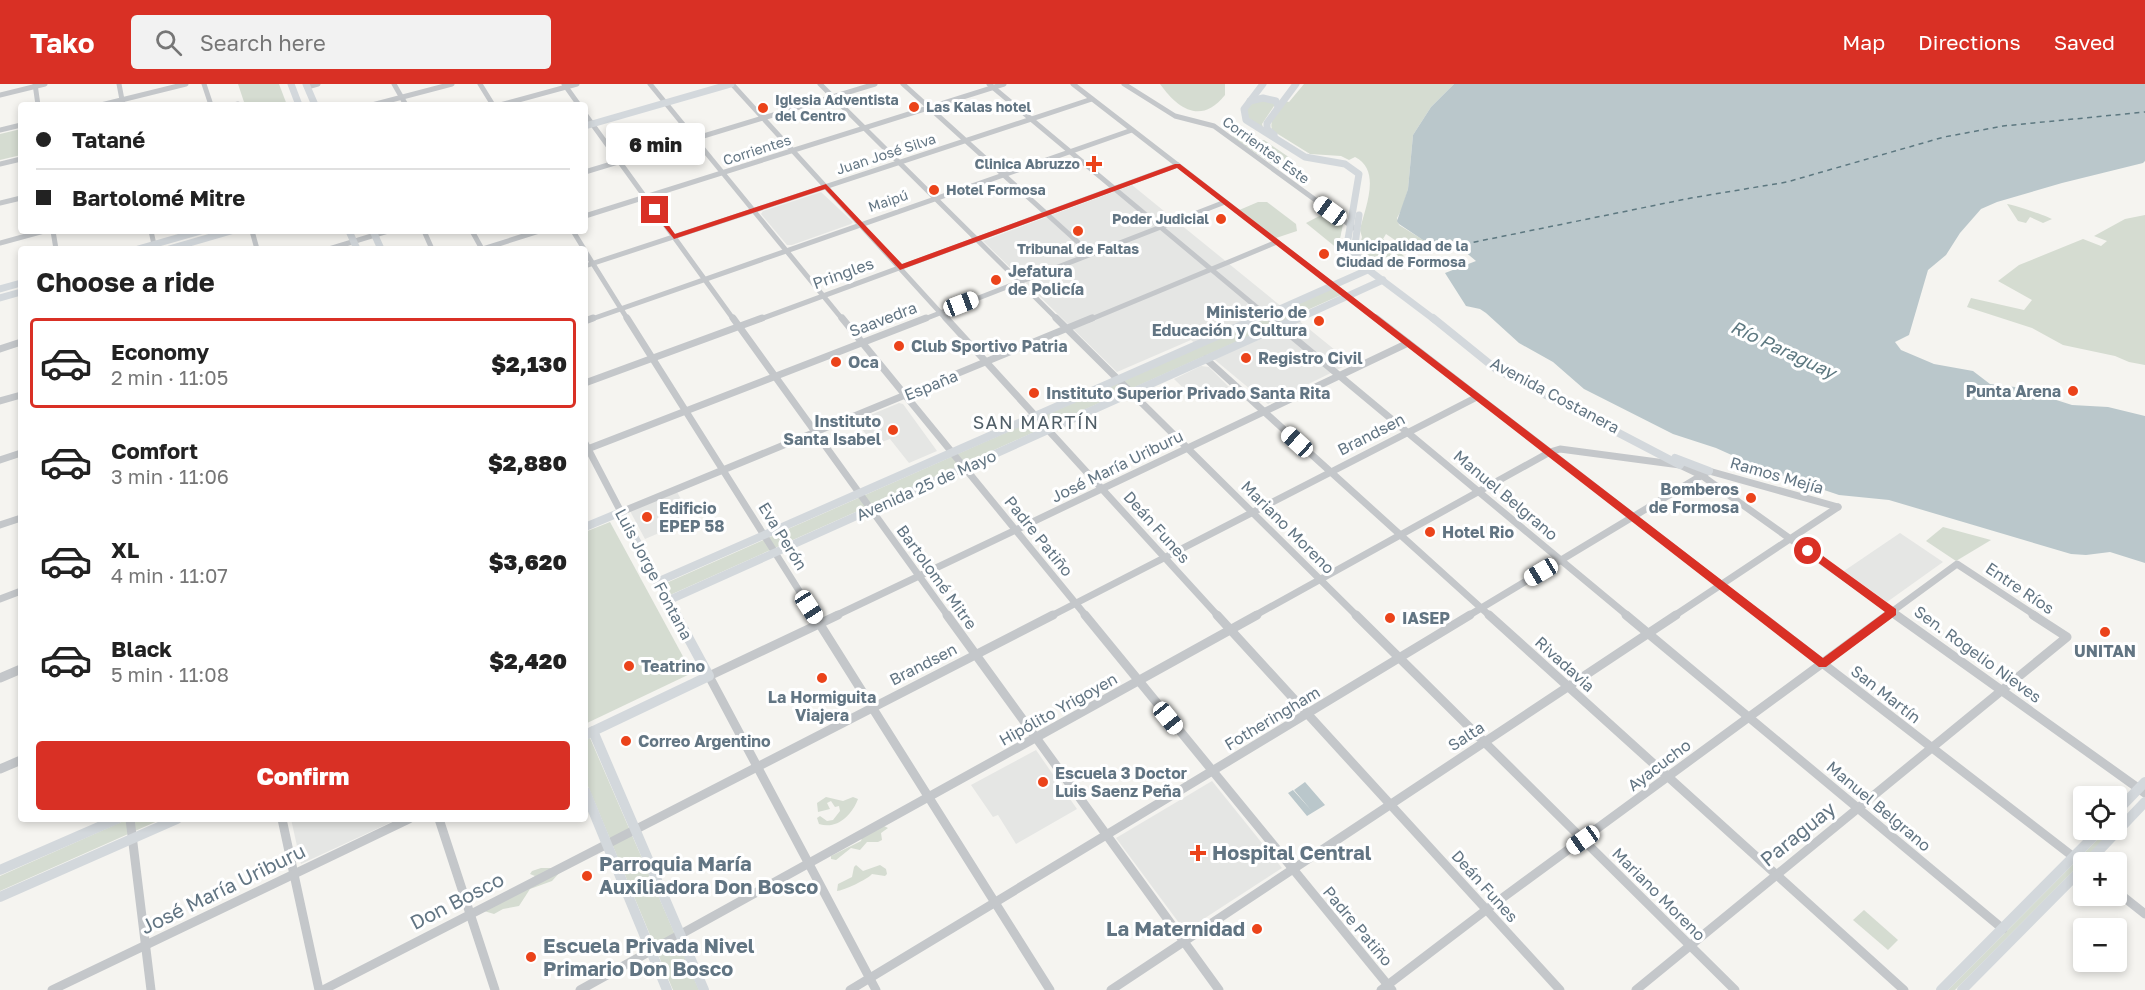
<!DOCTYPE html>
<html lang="en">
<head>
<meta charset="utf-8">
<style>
  body { margin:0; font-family:"Golos Text",sans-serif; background:#f2f2f2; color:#222; height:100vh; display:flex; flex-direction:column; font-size:22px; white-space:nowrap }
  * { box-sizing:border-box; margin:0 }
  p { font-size:20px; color:#767676 }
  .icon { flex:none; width:33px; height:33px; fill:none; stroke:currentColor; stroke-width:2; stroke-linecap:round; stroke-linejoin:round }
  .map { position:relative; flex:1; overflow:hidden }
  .sheet { position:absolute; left:18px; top:162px; width:570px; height:576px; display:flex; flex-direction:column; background:#fff; border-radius:6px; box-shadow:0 3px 9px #0003 }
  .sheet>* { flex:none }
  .guide { position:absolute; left:18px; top:18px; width:570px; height:132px; border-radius:6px; box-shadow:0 3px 9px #0003; display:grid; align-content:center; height:132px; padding:0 18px; background:#fff }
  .controls { position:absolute; left:2073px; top:702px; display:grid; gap:12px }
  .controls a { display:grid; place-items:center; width:54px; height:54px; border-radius:6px; background:#fff; box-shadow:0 3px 9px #0003; font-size:30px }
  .end { position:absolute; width:27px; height:27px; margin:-14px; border:8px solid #d93025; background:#fff; box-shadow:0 0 0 3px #fff }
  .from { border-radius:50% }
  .bubble { position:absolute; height:42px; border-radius:6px; background:#fff; box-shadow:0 3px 9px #0003; font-size:20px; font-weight:800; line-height:42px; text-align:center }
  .car { position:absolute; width:18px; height:36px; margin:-18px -9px; border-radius:8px; box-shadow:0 0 4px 2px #0007; background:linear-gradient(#fff 24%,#345 0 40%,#fff 0 76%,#345 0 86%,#fff 0) }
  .guide b { display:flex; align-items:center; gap:21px; height:57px; font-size:22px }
  .guide b+b { border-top:2px solid #e0e0e0 }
  .guide i { width:15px; height:15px; background:#222 }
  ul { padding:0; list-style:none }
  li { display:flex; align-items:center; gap:18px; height:90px; margin:0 12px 9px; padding:0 6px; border:3px solid transparent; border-radius:6px }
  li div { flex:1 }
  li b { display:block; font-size:22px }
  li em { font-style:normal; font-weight:800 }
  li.on { border-color:#d93025 }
  li>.icon { width:54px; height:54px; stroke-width:1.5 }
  h2 { padding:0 18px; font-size:27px; line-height:72px }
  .action { display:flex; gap:12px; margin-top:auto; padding:12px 18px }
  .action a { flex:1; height:69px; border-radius:6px; background:#d93025; color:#fff; font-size:24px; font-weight:800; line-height:69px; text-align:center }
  header { display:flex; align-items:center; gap:36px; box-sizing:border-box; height:84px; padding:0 30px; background:#d93025; color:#fff }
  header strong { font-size:28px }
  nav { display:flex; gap:33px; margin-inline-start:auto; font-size:21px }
  .search { width:420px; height:54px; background:#f2f2f2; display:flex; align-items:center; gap:15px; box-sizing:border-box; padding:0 21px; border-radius:6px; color:#767676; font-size:22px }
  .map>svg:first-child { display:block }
  .built { fill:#e5e6e4 }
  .green { fill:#d5dcd1 }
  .water { fill:#bac7cb }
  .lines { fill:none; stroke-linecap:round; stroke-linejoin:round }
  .ferry { stroke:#5d7880; stroke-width:1.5; stroke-dasharray:5 4.5; stroke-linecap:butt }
  .minor-far2 { stroke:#c4c7ca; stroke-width:5 }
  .minor-far1 { stroke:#c4c7ca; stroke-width:7 }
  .minor { stroke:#c4c7ca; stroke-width:9 }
  .major-far2 { stroke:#d3d8dc; stroke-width:7 }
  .major-far1 { stroke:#d3d8dc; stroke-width:8 }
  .major { stroke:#d3d8dc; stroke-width:10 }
  .route { fill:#d93025 }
  .poi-dot { fill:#eb431a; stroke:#fff; stroke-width:2 }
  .labels { text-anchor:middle; stroke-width:6; stroke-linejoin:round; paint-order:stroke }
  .far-poi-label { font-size:14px; font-weight:bold; fill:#627583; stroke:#fff; text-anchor:start }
  .far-street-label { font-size:14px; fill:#627583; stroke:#fff }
  .poi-label { font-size:16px; font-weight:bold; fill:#627583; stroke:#fff; text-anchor:start }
  .street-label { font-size:16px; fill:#627583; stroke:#fff }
  .water-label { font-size:18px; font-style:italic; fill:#5d7880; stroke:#fff }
  .neighbourhood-label { font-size:18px; letter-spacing:1.5px; fill:#505e67; stroke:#fff }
  .near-street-label { font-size:20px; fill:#627583; stroke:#fff }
  .near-poi-label { font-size:20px; font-weight:bold; fill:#627583; stroke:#fff; text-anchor:start }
</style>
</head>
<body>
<header>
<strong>Tako</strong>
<div class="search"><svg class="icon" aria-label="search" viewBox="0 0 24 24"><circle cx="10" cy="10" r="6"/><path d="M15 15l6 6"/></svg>Search here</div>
<nav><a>Map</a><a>Directions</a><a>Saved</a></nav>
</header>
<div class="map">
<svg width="2145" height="906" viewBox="0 0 2145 906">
  <rect width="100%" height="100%" fill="#f5f4f0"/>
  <g class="built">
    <path d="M1132,101L1351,279L1268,320L1191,256L1117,288L983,157Z"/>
    <path d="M821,108L853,138L851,140L792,161H787L761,130L763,127Z"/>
    <path d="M1201,282L1209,283L1229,303L1198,318L1174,295Z"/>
    <path d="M899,319L903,320L937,367L909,379L890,355L874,361L856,337Z"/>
    <path d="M677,408L692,435L645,455L630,427Z"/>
    <path d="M1900,449L1943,478L1887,518L1844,487Z"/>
    <path d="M1036,666L1077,725L1016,760L998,731L993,733L971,701Z"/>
    <path d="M1212,697L1282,784L1185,847L1116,754Z"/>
    <path d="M291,735H398L301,780Z"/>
  </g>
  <g class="green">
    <path d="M238,0H279L287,21H245Z"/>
    <path d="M1160,0H1225V11C1201,41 1178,25 1160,0Z"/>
    <path d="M1304,0H1454L1431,23L1413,51L1408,105L1402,125L1397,134L1399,141L1433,162L1414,169L1386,150L1383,155L1404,172L1379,184L1358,168L1362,153L1360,146C1365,123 1382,87 1355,73L1349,76L1341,72L1310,70L1273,47C1267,37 1279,26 1285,17L1289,18Z"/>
    <path d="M1256,15L1274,18V22L1262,40L1263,43C1254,39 1247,36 1246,26Z"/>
    <path d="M21,45V71L0,76V50Z"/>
    <path d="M1239,50L1251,60L1264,56L1293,76L1275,82L1232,53Z"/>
    <path d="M1258,118H1267L1296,140L1297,147L1273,155L1237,127Z"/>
    <path d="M2007,120C2012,120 2047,132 2052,135L2043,139L2030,133L2026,139L2018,137Z"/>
    <path d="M1327,128L1343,140L1338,165L1306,139Z"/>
    <path d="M2145,131V281L2129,278L2115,272L2063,261L2032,244L1967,223L1971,214L2024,226L2032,216L1998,197L2019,181L2083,155L2101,162L2107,157L2094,152L2125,135Z"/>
    <path d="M1335,203L1343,210L670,511L664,500Z"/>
    <path d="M610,438L692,589L585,640V448Z"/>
    <path d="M1943,443L1991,456L1956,477L1926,457Z"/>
    <path d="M590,654L699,906H673L585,695V656Z"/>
    <path d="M826,713L843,717L853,713L858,715C852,731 837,746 819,740L817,734L820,732L827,737L833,736L840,727L839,722L835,723L831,717L827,719L830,725L818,728L817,719Z"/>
    <path d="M128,735H162L0,807V792Z"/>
    <path d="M882,741L888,744L881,749L882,756L878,758H867L860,766L851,764L836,776L831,775V772L861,757L863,750Z"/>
    <path d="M2107,746H2114L1955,906H1948Z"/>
    <path d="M856,781L863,787L880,781L886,785L887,790L885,792L872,790C868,795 843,807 837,807L838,800L852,793L854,783Z"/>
    <path d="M541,784H557L561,787L552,797L530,805L519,822L503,825L494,830L484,827L535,792L530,790L532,787Z"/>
    <path d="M1864,826L1898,856L1888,866L1853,836Z"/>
  </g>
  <g class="water">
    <path d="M1454,0H2145V77L2143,79L2062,99L1997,118L1981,125L1960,149L1946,171L1928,186L1909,251L1895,258L1901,266L1934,280L1973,287L1990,300L2015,303L2072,321L2108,323L2145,332V479L2110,468L2086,471L2071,470L1889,416L1839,411L1765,386L1716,364L1673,350L1584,305L1553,278L1519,259L1486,229L1480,225L1466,222L1445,189L1476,177L1450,155L1433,162L1429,160L1399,140L1397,137L1408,105L1413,51L1431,23Z"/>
    <path d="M1305,698L1325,721L1307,732L1288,709L1293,706L1311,726L1294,706Z"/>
  </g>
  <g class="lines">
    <path class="ferry" d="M1455,162L1691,114L1787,98L1944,53L2003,42L2145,28"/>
    <g class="minor-far2">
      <path d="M35,0L38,21"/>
      <path d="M119,0L123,21"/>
      <path d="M204,0L211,21"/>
      <path d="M394,0L406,21"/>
      <path d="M480,0L493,21"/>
      <path d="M564,0L579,21"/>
      <path d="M650,0L843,236"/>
      <path d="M732,0L947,236"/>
      <path d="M820,0L1058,236"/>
      <path d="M903,0L1091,170"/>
      <path d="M989,0L1272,236"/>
      <path d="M1073,0L1378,236"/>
      <path d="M1124,0L1175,32L1214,42L1354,144"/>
      <path d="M307,3L318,0"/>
      <path d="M0,11L45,0"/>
      <path d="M101,21L186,0"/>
      <path d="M234,21L238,20"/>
      <path d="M372,21L452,0"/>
      <path d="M500,21L577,0"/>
      <path d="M585,30L734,236"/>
      <path d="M0,46L21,41"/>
      <path d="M0,80L21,75"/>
      <path d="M585,88L875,0"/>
      <path d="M0,119L21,114"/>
      <path d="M585,132L1004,0"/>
      <path d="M53,147L56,165"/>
      <path d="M151,147L155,165"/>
      <path d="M252,147L257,165"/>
      <path d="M424,147L432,165"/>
      <path d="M472,147L482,165"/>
      <path d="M573,147L584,165"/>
      <path d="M0,159L44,147"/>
      <path d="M329,165L388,147"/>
      <path d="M483,165L539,147"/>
      <path d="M585,167L628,236"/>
      <path d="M585,182L1092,15"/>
      <path d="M589,236L1132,46"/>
      <path d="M758,236L1178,81"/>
      <path d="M922,236L1225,118"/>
      <path d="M1089,236L1277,158"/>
    </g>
    <g class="minor-far1">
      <path d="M627,234L815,532"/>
      <path d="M733,234L948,532"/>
      <path d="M842,234L1086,532"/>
      <path d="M946,234L1218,532"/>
      <path d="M1056,234L1357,532"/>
      <path d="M1270,234L1628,532"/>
      <path d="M1376,234L1762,532"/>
      <path d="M585,237L593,234"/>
      <path d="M0,265L21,258"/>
      <path d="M1206,275L1490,532"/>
      <path d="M585,299L762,234"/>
      <path d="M0,317L21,311"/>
      <path d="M585,359L621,428L1092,234"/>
      <path d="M585,366L926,234"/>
      <path d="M0,376L21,369"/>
      <path d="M0,441L21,434"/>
      <path d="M0,515L21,507"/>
      <path d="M835,532L1408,259"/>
      <path d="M1051,532L1477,313"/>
      <path d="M1254,532L1550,368L1560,365L1680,381L1701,391L1898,532"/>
      <path d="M1468,532L1709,387L1838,423"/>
      <path d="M1674,532L1838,423"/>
      <path d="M1886,532L1957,480L2036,532"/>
    </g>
    <g class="minor">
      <path d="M814,531L1050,906"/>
      <path d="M838,531L709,592L876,906"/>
      <path d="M947,531L1219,906"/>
      <path d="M1085,531L1392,906"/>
      <path d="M1217,531L1560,906"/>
      <path d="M1356,531L1735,906"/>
      <path d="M1489,531L1904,906"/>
      <path d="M1626,531L2003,845"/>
      <path d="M1760,531L2084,781"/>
      <path d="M1896,531L2145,709"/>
      <path d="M0,594L21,585"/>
      <path d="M0,685L21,676"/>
      <path d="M130,735L151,906"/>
      <path d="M282,735L319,906"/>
      <path d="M439,735L495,906"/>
      <path d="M2116,807L2145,830"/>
      <path d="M52,906L409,735"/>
      <path d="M323,906L1053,531"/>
      <path d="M580,906L1257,531"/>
      <path d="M850,906L1470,531"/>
      <path d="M1111,906L1676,531"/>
      <path d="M1381,906L1486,826L1888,531"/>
      <path d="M1636,906L2067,553L2033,531"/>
    </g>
    <g class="major-far2">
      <path d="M291,0L299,21"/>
      <path d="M306,0L315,21"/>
      <path d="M1263,0L1244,25L1246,36L1305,73L1345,80L1359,90L1347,161L1350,172L1435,236"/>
      <path d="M1250,17L1263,14L1276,17L1278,23"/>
      <path d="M585,42L731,0"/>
      <path d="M1274,51L1267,45V39L1296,0"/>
      <path d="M1359,131L1354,168L1362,177"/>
      <path d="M349,147L357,165"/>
      <path d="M373,147L381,165"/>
      <path d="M138,165L201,147"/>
      <path d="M169,165L231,147"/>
      <path d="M0,205L21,199"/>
      <path d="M0,214L21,208"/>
      <path d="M1255,236L1372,184"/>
      <path d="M1295,236L1383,196"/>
    </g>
    <g class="major-far1">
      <path d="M1433,234L1496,285L1680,381"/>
      <path d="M1675,374L1709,387"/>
      <path d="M585,443L621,428L677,532"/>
      <path d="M657,498L1258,234"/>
      <path d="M667,517L1298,234"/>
    </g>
    <g class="major">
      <path d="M593,647L704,906"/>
      <path d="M585,651L709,592L676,531"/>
      <path d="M585,707L667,906"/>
      <path d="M2116,728L2145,698"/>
      <path d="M2088,778L2145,718"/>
      <path d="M0,786L117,735"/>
      <path d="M0,813L177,735"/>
      <path d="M1941,906L2100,746"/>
      <path d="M1962,906L2084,783"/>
    </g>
  </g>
  <path class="route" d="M1175,80H1180L1823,574L1885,528L1805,469V464H1812L1896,525V531L1826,583H1819L1177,84L900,186L825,105L674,155L651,126L657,125L675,150L826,100L902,180Z"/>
  <g class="poi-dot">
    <circle cx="914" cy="23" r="6"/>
    <circle cx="763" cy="24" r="6"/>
    <path d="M1091 71h6v6h6v6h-6v6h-6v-6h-6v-6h6z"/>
    <circle cx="934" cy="106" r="6"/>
    <circle cx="1221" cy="135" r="6"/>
    <circle cx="1078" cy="147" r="6"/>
    <circle cx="1324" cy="170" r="6"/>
    <circle cx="996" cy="196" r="6"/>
    <circle cx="1319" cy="237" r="6"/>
    <circle cx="899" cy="262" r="6"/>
    <circle cx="1246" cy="274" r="6"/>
    <circle cx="836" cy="278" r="6"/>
    <circle cx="2073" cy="307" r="6"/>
    <circle cx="1034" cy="309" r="6"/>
    <circle cx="893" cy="346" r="6"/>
    <circle cx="1751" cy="414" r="6"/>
    <circle cx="647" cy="433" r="6"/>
    <circle cx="1430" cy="448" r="6"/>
    <circle cx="1390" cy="534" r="6"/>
    <circle cx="2105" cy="548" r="6"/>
    <circle cx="629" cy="582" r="6"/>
    <circle cx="822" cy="594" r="6"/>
    <circle cx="626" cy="657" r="6"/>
    <circle cx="1043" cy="698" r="6"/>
    <path d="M1195 760h6v6h6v6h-6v6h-6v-6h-6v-6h6z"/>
    <circle cx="587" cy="792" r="6"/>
    <circle cx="1257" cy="845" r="6"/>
    <circle cx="531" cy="873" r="6"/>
  </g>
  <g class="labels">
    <g class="far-poi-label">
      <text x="775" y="21">Iglesia Adventista<tspan x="775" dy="16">del Centro</tspan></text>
      <text x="926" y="28">Las Kalas hotel</text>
      <text x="1080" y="85" text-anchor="end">Clinica Abruzzo</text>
      <text x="946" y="111">Hotel Formosa</text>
      <text x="1209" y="140" text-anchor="end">Poder Judicial</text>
      <text x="1336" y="167">Municipalidad de la<tspan x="1336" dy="16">Ciudad de Formosa</tspan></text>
      <text x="1078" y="170" text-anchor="middle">Tribunal de Faltas</text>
    </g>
    <g class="far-street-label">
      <text transform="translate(757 66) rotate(-18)" y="5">Corrientes</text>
      <text transform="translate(1266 66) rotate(36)" y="5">Corrientes Este</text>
      <text transform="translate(886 70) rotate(-18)" y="5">Juan José Silva</text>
      <text transform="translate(888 117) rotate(-19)" y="5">Maipú</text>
    </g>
    <g class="poi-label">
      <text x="1008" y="193">Jefatura<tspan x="1008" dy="18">de Policía</tspan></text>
      <text x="1307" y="234" text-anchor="end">Ministerio de<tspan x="1307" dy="18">Educación y Cultura</tspan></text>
      <text x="911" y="268">Club Sportivo Patria</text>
      <text x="1258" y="280">Registro Civil</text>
      <text x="848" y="284">Oca</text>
      <text x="2061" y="313" text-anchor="end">Punta Arena</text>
      <text x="1046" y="315">Instituto Superior Privado Santa Rita</text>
      <text x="881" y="343" text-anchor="end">Instituto<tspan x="881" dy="18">Santa Isabel</tspan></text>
      <text x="1739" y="411" text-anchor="end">Bomberos<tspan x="1739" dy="18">de Formosa</tspan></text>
      <text x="659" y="430">Edificio<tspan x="659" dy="18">EPEP 58</tspan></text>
      <text x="1442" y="454">Hotel Rio</text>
      <text x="1402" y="540">IASEP</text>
      <text x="2105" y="573" text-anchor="middle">UNITAN</text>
      <text x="641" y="588">Teatrino</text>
      <text x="822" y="619" text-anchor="middle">La Hormiguita<tspan x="822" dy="18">Viajera</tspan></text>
      <text x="638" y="663">Correo Argentino</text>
      <text x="1055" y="695">Escuela 3 Doctor<tspan x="1055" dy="18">Luis Saenz Peña</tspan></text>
    </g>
    <g class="street-label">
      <text transform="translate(843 189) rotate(-20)" y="6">Pringles</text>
      <text transform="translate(883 235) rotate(-21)" y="6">Saavedra</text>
      <text transform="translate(931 301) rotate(-22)" y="6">España</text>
      <text transform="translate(1555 311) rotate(28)" y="6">Avenida Costanera</text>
      <text transform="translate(1371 350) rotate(-27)" y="6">Brandsen</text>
      <text transform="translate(1117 382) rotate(-26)" y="6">José María Uriburu</text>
      <text transform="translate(1777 391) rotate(16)" y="6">Ramos Mejía</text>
      <text transform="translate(926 401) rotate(-24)" y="6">Avenida 25 de Mayo</text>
      <text transform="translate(1506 411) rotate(40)" y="6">Manuel Belgrano</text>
      <text transform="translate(1157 443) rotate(48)" y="6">Deán Funes</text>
      <text transform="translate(1288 443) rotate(45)" y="6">Mariano Moreno</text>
      <text transform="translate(783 452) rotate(58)" y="6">Eva Perón</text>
      <text transform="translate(1039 452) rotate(51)" y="6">Padre Patiño</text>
      <text transform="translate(654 490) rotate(62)" y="6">Luis Jorge Fontana</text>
      <text transform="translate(937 493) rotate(54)" y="6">Bartolomé Mitre</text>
      <text transform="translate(2020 504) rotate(34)" y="6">Entre Ríos</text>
      <text transform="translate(1978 570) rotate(36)" y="6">Sen. Rogelio Nieves</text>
      <text transform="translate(923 580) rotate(-27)" y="6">Brandsen</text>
      <text transform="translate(1565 580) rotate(42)" y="6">Rivadavia</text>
      <text transform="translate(1886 610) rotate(38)" y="6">San Martín</text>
      <text transform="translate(1058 625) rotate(-29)" y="6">Hipólito Yrigoyen</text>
      <text transform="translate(1272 634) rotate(-31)" y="6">Fotheringham</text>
      <text transform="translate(1466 652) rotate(-33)" y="6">Salta</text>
      <text transform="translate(1659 681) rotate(-37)" y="6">Ayacucho</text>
      <text transform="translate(1879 722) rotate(40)" y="6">Manuel Belgrano</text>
      <text transform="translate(1485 802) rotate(48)" y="6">Deán Funes</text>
      <text transform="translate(1659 810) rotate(45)" y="6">Mariano Moreno</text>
      <text transform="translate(1358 842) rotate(50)" y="6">Padre Patiño</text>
    </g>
    <g class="water-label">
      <text transform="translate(1783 266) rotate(25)" y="6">Río Paraguay</text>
    </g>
    <g class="neighbourhood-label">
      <text x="1036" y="345">SAN MARTÍN</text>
    </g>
    <g class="near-street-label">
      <text transform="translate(1798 750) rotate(-39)" y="7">Paraguay</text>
      <text transform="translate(223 805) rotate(-26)" y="7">José María Uriburu</text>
      <text transform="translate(457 817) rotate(-27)" y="7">Don Bosco</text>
    </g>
    <g class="near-poi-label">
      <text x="1212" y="776">Hospital Central</text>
      <text x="599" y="787">Parroquia María<tspan x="599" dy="23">Auxiliadora Don Bosco</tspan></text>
      <text x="1245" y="852" text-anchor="end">La Maternidad</text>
      <text x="543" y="869">Escuela Privada Nivel<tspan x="543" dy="23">Primario Don Bosco</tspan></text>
    </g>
  </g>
</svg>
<div class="controls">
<a><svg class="icon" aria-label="locate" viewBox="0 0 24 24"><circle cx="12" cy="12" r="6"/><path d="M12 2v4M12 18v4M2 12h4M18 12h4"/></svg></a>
<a>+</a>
<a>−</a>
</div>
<i class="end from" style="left:1808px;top:467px"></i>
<i class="end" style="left:655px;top:126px"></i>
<div class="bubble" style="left:606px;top:39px;width:99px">6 min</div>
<i class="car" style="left:1330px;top:127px;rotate:306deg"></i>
<i class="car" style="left:961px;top:220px;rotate:69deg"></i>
<i class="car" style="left:1297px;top:358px;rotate:312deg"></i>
<i class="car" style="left:1541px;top:488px;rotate:239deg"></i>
<i class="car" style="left:809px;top:523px;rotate:147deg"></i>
<i class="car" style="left:1168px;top:634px;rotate:141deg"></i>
<i class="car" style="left:1583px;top:756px;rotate:235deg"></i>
<div class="guide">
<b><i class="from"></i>Tatané</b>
<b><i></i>Bartolomé Mitre</b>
</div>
<section class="sheet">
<h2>Choose a ride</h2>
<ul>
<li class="on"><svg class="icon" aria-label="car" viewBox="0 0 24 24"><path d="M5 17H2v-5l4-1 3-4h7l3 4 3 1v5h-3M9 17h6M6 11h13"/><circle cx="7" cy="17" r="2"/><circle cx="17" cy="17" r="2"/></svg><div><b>Economy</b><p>2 min · 11:05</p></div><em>$2,130</em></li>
<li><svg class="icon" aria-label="car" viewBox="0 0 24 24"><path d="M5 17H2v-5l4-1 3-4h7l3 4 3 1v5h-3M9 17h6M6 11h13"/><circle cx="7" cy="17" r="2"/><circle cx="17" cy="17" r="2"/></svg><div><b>Comfort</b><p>3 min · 11:06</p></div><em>$2,880</em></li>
<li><svg class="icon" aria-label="car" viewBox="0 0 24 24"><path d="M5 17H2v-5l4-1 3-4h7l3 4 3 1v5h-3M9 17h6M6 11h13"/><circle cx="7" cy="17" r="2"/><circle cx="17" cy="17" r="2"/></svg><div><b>XL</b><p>4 min · 11:07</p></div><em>$3,620</em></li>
<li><svg class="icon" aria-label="car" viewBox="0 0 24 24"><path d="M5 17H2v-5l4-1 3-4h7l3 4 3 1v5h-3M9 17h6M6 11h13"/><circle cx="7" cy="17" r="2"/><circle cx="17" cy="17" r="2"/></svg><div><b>Black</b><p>5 min · 11:08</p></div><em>$2,420</em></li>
</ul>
<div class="action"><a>Confirm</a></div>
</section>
</div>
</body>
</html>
